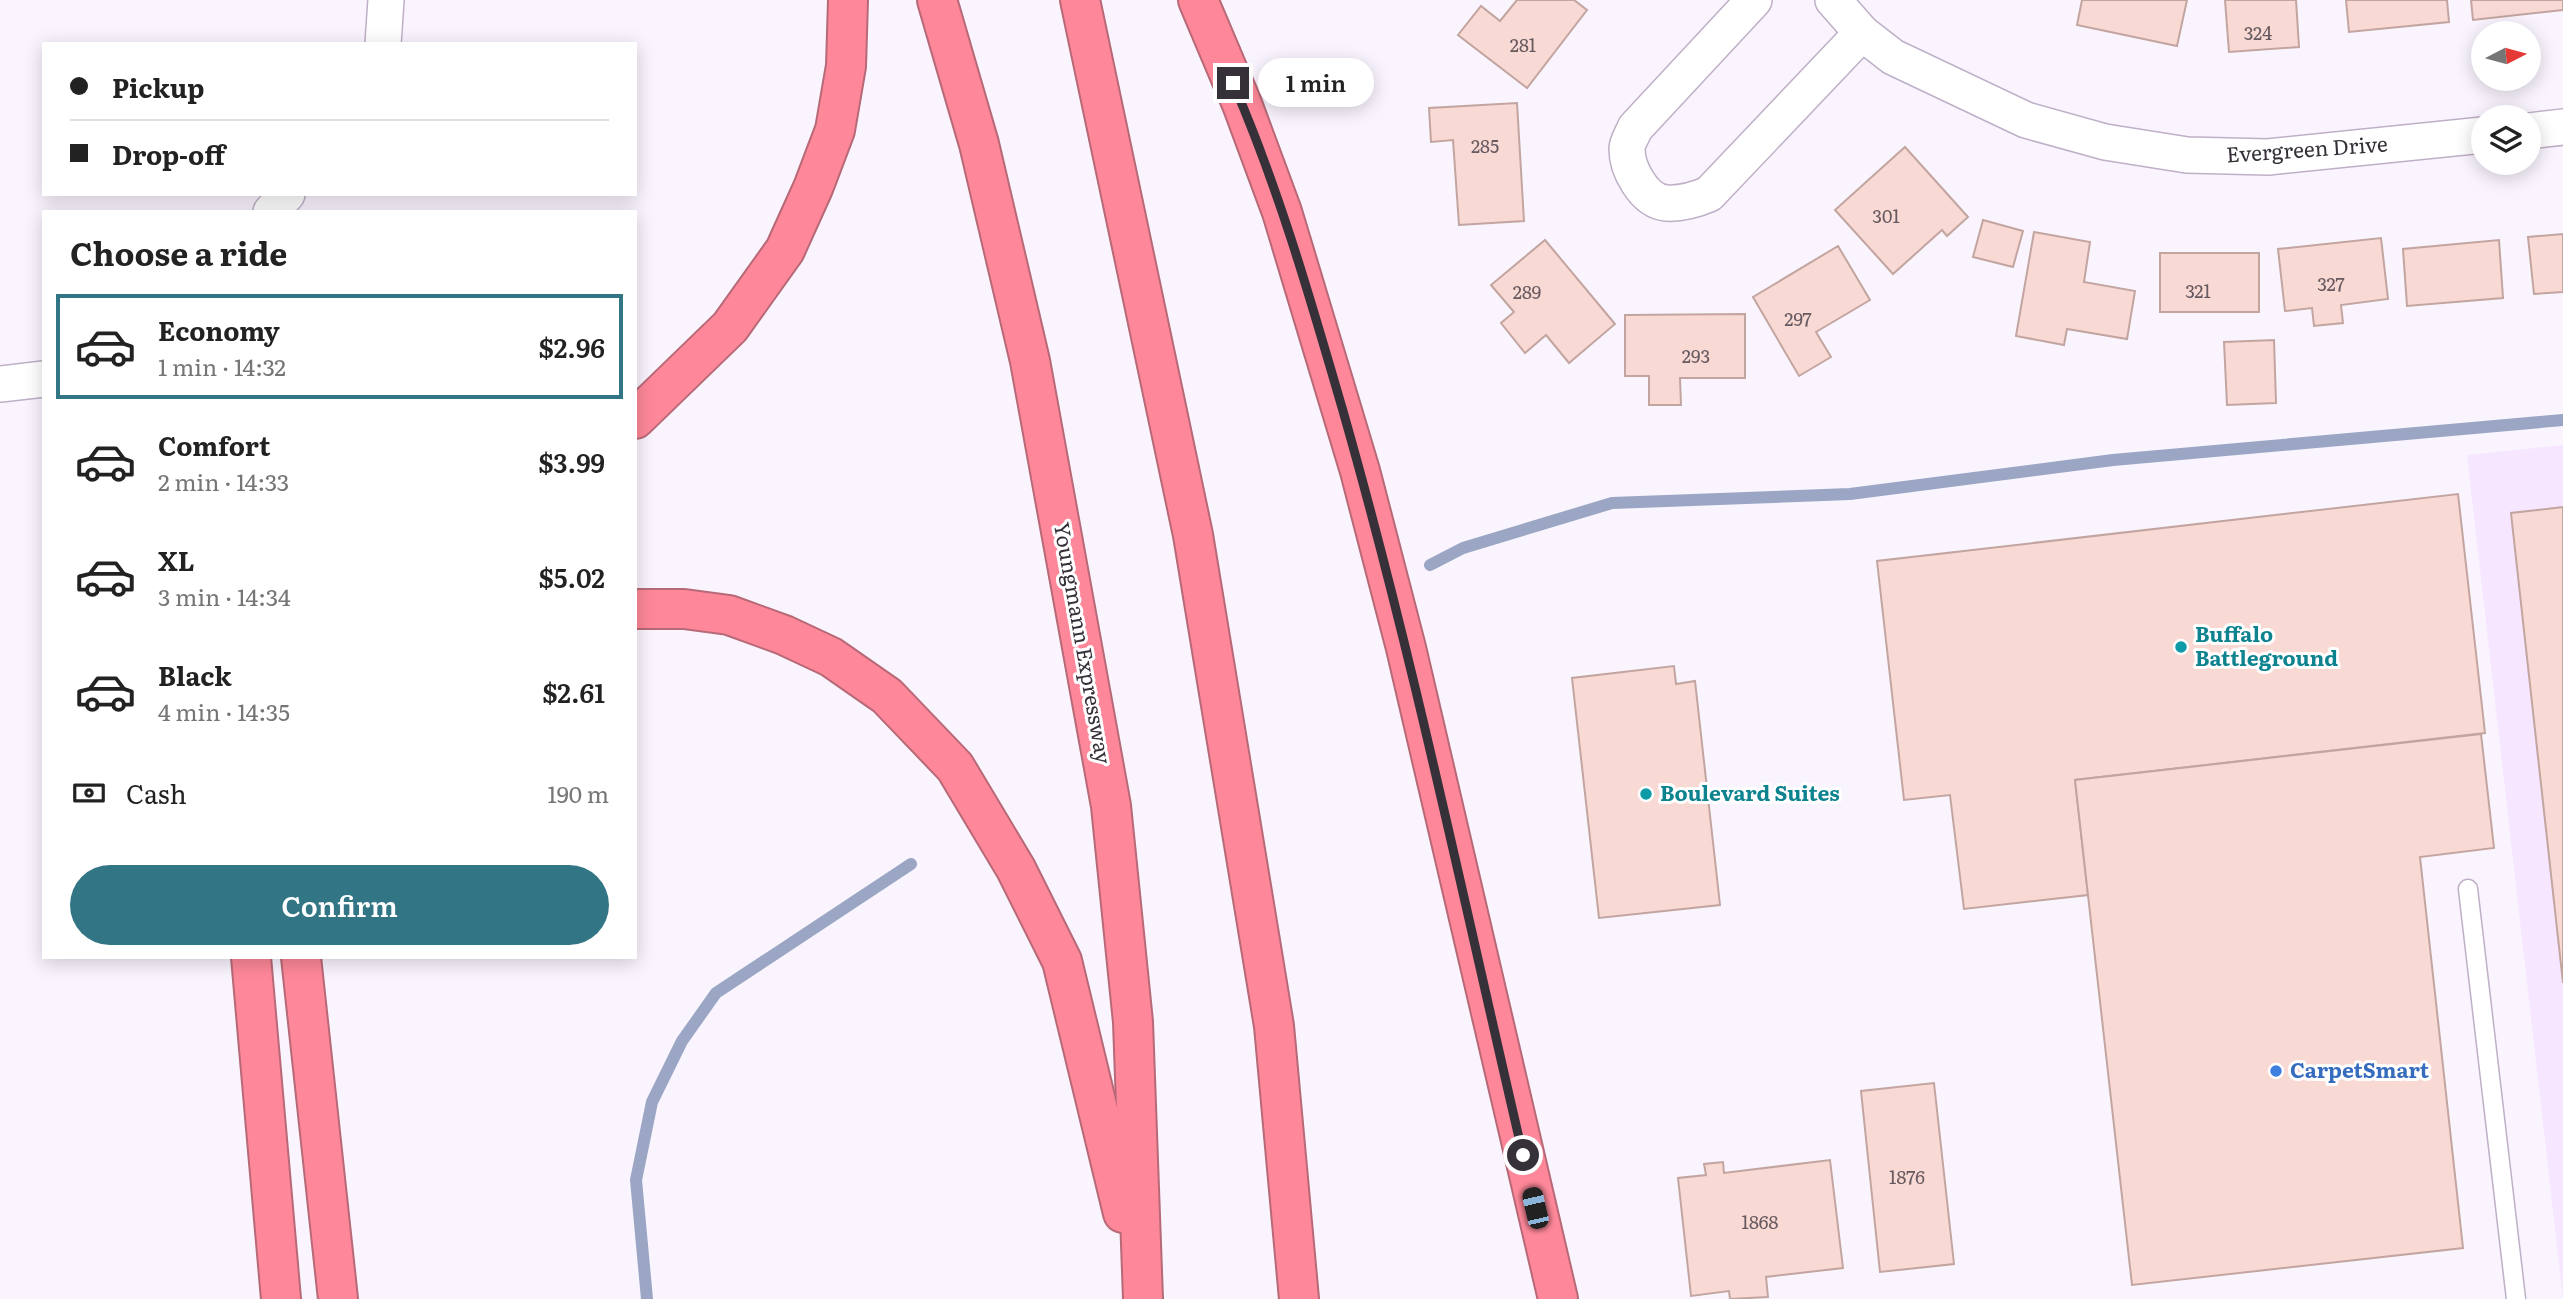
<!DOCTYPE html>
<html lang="en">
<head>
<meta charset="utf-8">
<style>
  body { margin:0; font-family:Literata,serif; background:#f2f2f2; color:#222; height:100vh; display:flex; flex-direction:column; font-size:26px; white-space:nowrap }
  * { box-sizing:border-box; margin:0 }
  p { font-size:23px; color:#767676 }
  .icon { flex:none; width:38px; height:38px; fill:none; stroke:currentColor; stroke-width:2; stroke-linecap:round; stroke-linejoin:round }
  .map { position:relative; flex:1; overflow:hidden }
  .sheet { position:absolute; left:42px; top:210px; width:595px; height:749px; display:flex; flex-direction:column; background:#fff; border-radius:0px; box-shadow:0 4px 18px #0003 }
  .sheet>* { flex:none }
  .hud { position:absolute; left:42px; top:42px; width:595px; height:154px; border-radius:0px; box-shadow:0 4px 18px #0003; display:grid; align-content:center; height:154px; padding:0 28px; background:#fff }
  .needle { width:46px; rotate:84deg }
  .controls { position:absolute; left:2471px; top:21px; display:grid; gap:14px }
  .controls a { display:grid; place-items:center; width:70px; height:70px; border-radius:50%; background:#fff; box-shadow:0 4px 18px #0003; font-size:35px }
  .end { position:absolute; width:32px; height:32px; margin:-16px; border:9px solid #363039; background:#fff; box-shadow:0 0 0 4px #fff }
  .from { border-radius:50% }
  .bubble { position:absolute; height:49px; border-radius:24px; background:#fff; box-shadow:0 4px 18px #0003; font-size:23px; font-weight:600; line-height:49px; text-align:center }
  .car { position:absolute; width:21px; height:42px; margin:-21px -10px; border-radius:9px; box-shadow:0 0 5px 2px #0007; background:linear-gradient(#222 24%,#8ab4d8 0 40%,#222 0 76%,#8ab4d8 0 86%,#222 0) }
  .hud b { display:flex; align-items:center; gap:24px; height:66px; font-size:26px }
  .hud b+b { border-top:2px solid #e0e0e0 }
  .hud i { width:18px; height:18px; background:#222 }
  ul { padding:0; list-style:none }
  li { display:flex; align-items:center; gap:21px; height:105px; margin:0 14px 10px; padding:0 14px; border:4px solid transparent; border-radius:0px }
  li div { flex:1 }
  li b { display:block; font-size:26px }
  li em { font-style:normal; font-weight:600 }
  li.on { border-color:#327685 }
  li>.icon { width:63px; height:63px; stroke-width:1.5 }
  h2 { padding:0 28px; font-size:32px; line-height:84px }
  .pay { display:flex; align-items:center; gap:18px; height:77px; padding:0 28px; font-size:26px }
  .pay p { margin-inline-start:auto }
  .primary-button { display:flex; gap:14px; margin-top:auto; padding:14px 28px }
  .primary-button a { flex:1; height:80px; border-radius:42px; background:#327685; color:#fff; font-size:28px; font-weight:600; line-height:80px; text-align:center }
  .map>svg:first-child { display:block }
  .built { fill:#f6e6ff }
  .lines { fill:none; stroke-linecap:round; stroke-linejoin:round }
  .stream { stroke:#9aa6c4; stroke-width:12 }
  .building { fill:#f9d9d4; stroke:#c3a5a0; stroke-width:2 }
  .lane-casing { stroke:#beb0c7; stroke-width:21 }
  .street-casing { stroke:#beb0c7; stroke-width:38 }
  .highway-casing { stroke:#b86977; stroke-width:42 }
  .lane { stroke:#fff; stroke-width:18 }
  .street { stroke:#fff; stroke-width:35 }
  .highway { stroke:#fe8899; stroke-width:38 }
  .route { stroke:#363039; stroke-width:9 }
  .culture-dot { fill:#0f9aa8; stroke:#fff; stroke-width:2.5 }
  .shop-dot { fill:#3f7fe0; stroke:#fff; stroke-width:2.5 }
  .labels { text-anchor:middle; stroke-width:6; stroke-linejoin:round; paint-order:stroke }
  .number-label { font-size:18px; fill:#675a60 }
  .street-label { font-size:21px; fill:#363039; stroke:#fff }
  .culture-label { font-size:21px; font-weight:bold; fill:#0d838f; stroke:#fff; text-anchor:start }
  .shop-label { font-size:21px; font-weight:bold; fill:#366cbe; stroke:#fff; text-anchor:start }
</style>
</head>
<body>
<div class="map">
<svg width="2563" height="1299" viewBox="0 0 2563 1299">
  <rect width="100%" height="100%" fill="#faf4fe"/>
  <path class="built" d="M2563,445V1299L2467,455Z"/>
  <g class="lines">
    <g class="stream">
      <path d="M1430,565L1463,548L1612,503L1850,494L2113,460L2563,420"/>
      <path d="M647,1299L636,1180L652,1102L682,1041L716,993L911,864"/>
    </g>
  </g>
  <g class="building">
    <path d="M1517,0H1574L1587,10L1527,88L1458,35L1481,6L1500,21Z"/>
    <path d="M2082,0H2187L2177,46L2077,25Z"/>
    <path d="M2225,0H2296L2299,47L2229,52Z"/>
    <path d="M2346,0H2447L2449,22L2349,32Z"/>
    <path d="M2471,0H2563V10L2473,20Z"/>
    <path d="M1517,103L1524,221L1459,225L1453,140L1431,142L1429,108Z"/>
    <path d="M1905,147L1968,217L1947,236L1942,230L1893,274L1835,210Z"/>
    <path d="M1983,220L2023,231L2013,267L1973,257Z"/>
    <path d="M2034,232L2090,242L2084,282L2135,291L2127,339L2067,329L2064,345L2016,336Z"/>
    <path d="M2563,234V292L2534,294L2528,237Z"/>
    <path d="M2381,238L2388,299L2341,305L2343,323L2314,326L2312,308L2285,311L2278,249Z"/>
    <path d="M1545,240L1615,324L1569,363L1546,335L1525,353L1501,323L1514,312L1491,285Z"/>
    <path d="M2499,240L2503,298L2407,306L2403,249Z"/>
    <path d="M1838,246L1870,300L1816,332L1831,357L1799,376L1753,297Z"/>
    <rect x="2160" y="253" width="99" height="59"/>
    <path d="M1745,314V378H1680L1681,405H1649V376H1625V315Z"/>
    <path d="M2274,340L2276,403L2227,405L2224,342Z"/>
    <path d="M2458,494L2485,733L2075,780L2088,895L1964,909L1950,795L1904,800L1877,561Z"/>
    <path d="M2563,507V983L2511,513Z"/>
    <path d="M1674,666L1676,684L1695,681L1720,905L1599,918L1572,678Z"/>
    <path d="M2481,734L2494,848L2420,857L2463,1248L2132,1285L2075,780Z"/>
    <path d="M1934,1083L1954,1264L1880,1272L1861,1091Z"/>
    <path d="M1830,1160L1843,1268L1766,1277L1768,1297L1730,1299L1729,1291L1691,1296L1678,1178L1706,1175L1704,1164L1723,1162L1724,1173Z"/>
  </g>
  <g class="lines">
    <g class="lane-casing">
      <path id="lane" d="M2468,889L2516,1299"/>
    </g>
    <g class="street-casing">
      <g id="street">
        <path d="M1754,0L1635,128C1633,134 1627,142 1627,149C1627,169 1644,201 1666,203C1682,204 1695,200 1709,194L1862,33"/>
        <path d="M1833,0L1862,33L1893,57L2026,120L2105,142L2187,155L2268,157L2483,135"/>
        <path d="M383,44L386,0"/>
        <path d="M2529,131L2563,127"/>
        <path d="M271,212L287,194"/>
        <path d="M0,384L44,379"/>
      </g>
    </g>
    <g class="highway-casing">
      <g id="highway">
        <path d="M937,0L979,144L1030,361L1111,806L1133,1022L1143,1299"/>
        <path d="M1080,0L1193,535L1274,1026L1299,1299"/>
        <path d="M1198,0L1242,104L1282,212L1360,471L1406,648L1558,1299"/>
        <path d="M635,419L730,327L785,250L813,188L835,130L846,66L848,0"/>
        <path d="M635,609H684L729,615L784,635L831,657L887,696L955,767L1016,869L1062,961L1123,1213"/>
        <path d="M251,957L281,1299"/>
        <path d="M301,957L338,1299"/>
      </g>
    </g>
    <use href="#lane" class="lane"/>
    <use href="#street" class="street"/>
    <use href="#highway" class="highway"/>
  </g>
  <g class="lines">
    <path class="route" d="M1233,83C1279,189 1311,301 1343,411C1413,656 1465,907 1523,1155"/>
  </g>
  <g class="culture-dot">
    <circle cx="2181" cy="647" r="7"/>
    <circle cx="1646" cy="794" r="7"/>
  </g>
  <circle class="shop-dot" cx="2276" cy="1071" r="7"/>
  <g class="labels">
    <g class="number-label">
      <text x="2258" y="40">324</text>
      <text x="1523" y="52">281</text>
      <text x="1485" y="153">285</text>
      <text x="1886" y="223">301</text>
      <text x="2331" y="291">327</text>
      <text x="2198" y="298">321</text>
      <text x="1527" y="299">289</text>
      <text x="1798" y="326">297</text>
      <text x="1696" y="363">293</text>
      <text x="1907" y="1184">1876</text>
      <text x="1760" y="1229">1868</text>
    </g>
    <g class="street-label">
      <text transform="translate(2307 150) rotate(-4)" y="7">Evergreen Drive</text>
      <text transform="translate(1082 643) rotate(80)" y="7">Youngmann Expressway</text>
    </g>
    <g class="culture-label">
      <text x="2195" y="642">Buffalo<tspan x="2195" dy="24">Battleground</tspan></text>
      <text x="1660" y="801">Boulevard Suites</text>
    </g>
    <g class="shop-label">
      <text x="2290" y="1078">CarpetSmart</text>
    </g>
  </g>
</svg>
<div class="controls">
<a><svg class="needle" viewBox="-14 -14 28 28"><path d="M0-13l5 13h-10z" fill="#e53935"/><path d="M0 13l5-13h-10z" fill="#767676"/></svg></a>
<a><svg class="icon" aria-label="layers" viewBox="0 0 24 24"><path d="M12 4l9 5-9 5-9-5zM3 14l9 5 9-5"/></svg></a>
</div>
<i class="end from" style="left:1523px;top:1155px"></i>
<i class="end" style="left:1233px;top:83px"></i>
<div class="bubble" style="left:1258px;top:58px;width:116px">1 min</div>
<i class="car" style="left:1535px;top:1208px;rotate:347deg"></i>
<div class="hud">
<b><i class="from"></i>Pickup</b>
<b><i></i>Drop-off</b>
</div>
<section class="sheet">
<h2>Choose a ride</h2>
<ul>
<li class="on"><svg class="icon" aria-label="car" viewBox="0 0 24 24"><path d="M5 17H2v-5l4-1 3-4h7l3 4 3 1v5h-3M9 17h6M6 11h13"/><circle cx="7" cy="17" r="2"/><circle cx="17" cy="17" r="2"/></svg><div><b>Economy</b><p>1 min · 14:32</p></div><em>$2.96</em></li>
<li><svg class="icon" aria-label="car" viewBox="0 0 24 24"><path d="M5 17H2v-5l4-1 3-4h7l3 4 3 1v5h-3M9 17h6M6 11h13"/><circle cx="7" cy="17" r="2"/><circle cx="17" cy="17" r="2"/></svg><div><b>Comfort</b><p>2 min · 14:33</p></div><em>$3.99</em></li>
<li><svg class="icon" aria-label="car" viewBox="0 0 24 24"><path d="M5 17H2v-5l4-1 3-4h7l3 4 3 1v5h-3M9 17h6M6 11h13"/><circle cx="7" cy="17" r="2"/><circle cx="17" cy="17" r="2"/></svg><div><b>XL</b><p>3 min · 14:34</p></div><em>$5.02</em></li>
<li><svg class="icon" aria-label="car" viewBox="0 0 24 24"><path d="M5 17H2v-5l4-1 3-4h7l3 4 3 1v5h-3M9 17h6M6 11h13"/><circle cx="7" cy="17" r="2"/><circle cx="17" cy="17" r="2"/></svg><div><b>Black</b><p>4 min · 14:35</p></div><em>$2.61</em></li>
</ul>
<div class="pay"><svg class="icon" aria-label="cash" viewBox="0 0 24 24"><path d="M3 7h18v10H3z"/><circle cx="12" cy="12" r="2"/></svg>Cash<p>190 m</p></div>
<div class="primary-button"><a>Confirm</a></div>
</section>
</div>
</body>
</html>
